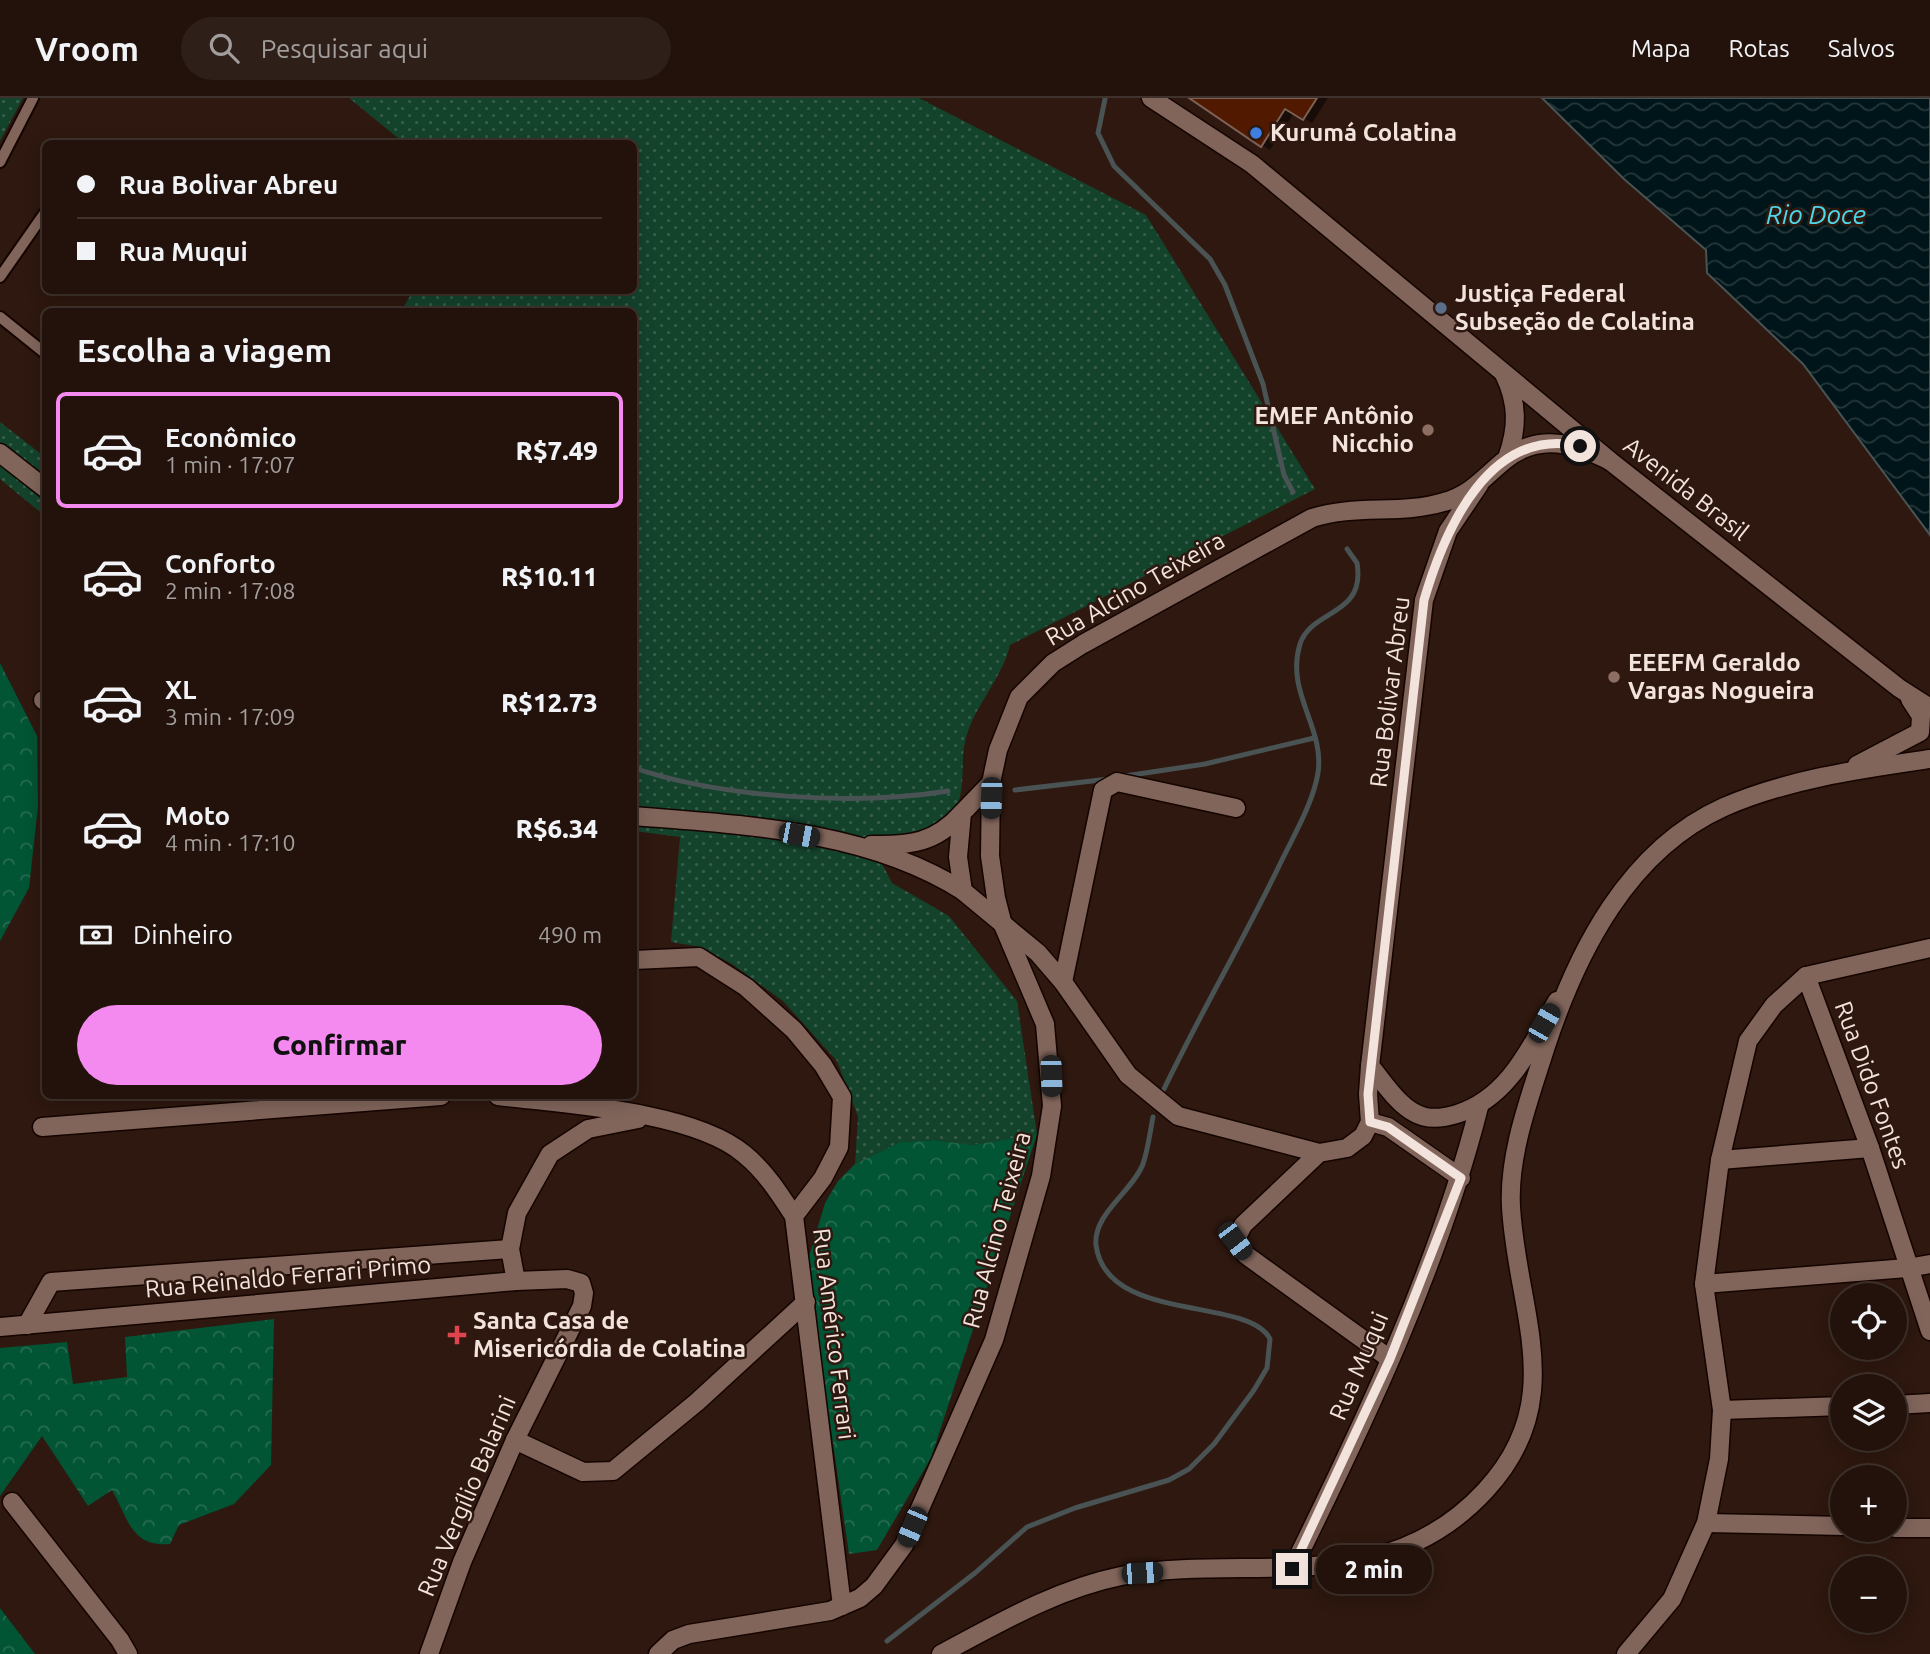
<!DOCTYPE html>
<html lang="pt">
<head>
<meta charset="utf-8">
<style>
  body { margin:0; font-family:Ubuntu,sans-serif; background:#2e2019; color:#f1f3f6; height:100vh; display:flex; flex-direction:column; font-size:26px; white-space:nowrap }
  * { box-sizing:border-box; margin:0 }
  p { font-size:23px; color:#a29e9d }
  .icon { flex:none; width:38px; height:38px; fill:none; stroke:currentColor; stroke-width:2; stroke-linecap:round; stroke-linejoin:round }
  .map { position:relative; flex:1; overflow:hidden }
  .drawer { position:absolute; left:42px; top:210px; width:595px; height:791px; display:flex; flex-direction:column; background:#22120b; border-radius:10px; box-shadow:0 4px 18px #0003,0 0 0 2px #3f322c }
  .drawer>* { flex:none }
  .guide { position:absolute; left:42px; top:42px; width:595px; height:154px; border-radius:10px; box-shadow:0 4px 18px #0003,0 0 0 2px #3f322c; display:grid; align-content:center; height:154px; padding:0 35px; background:#22120b }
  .controls { position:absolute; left:1830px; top:1185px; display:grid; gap:14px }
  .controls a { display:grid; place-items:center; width:77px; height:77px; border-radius:50%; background:#22120b; box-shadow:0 4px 18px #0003,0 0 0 2px #3f322c; font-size:35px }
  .end { position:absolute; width:32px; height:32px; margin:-16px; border:9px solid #f3e3dd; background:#111; box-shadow:0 0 0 4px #111 }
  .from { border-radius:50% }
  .bubble { position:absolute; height:49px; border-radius:24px; background:#22120b; box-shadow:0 4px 18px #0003,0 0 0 2px #3f322c; font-size:23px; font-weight:800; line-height:49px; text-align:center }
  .car { position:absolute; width:21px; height:42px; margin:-21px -10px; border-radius:9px; box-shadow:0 0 5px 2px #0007; background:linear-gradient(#222 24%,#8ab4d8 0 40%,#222 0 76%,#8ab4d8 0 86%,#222 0) }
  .guide b { display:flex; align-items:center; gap:24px; height:66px; font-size:26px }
  .guide b+b { border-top:2px solid #3f322c }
  .guide i { width:18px; height:18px; background:#f1f3f6 }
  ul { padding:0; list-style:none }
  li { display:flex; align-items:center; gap:21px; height:116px; margin:0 14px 10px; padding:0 21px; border:4px solid transparent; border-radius:10px }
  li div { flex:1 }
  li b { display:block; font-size:26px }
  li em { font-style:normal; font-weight:800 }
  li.current { border-color:#f489f0 }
  li>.icon { width:63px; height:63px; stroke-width:1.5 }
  h2 { padding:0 35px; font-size:32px; line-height:84px }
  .pay { display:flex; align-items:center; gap:18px; height:77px; padding:0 35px; font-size:26px }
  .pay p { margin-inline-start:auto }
  .action { display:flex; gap:14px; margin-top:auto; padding:14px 35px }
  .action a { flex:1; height:80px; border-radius:42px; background:#f489f0; color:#111; font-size:28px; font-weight:800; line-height:80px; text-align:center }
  header { display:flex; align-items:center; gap:42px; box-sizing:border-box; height:98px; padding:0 35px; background:#22120b; border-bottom:2px solid #3f322c }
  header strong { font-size:33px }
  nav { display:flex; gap:38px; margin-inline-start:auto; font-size:24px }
  .search { width:490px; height:63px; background:#2e2019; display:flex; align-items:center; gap:18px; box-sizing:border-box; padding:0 24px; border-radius:38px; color:#a29e9d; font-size:26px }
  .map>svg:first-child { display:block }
  .green { fill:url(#green-dots) }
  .forest { fill:url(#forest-crowns) }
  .water { fill:url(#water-waves); stroke:#495354; stroke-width:2 }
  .shadow { fill:#0007 }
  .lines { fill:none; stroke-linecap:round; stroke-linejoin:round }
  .stream { stroke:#495354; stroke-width:5 }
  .building { fill:#501900; stroke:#7c6156; stroke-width:2 }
  .service-casing { stroke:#150400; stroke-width:14 }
  .minor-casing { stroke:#150400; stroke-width:21 }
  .tertiary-casing { stroke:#150400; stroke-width:21 }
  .secondary-casing { stroke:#150400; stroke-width:21 }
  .service { stroke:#81655b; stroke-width:10 }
  .minor { stroke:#81655b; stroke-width:18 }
  .tertiary { stroke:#81655b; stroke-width:18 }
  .secondary { stroke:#81655b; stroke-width:18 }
  .route { stroke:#f3e3dd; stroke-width:9 }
  .shop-dot { fill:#3f7fe0; stroke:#2e180f; stroke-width:2.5 }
  .service-dot { fill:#5c6f8a; stroke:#2e180f; stroke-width:2.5 }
  .education-dot { fill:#8d6e63; stroke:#2e180f; stroke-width:2.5 }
  .health-dot { fill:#e0444e; stroke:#2e180f; stroke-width:2.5 }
  .labels { text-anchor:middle; stroke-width:5; stroke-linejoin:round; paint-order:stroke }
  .poi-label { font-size:24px; font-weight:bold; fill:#f3e3dd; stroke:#2e180f; text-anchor:start }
  .street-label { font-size:24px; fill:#f3e3dd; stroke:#2e180f }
  .water-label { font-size:26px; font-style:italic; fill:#4cd7eb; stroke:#2e180f }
</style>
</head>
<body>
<header>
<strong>Vroom</strong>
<div class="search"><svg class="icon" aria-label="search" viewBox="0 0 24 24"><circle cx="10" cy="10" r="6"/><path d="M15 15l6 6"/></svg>Pesquisar aqui</div>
<nav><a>Mapa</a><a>Rotas</a><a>Salvos</a></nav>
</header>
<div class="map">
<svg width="1930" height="1556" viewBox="0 0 1930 1556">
  <defs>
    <pattern id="green-dots" width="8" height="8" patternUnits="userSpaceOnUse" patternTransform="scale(1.75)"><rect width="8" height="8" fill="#14432c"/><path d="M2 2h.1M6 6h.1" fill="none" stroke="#375e4a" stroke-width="1.8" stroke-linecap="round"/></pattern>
    <pattern id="forest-crowns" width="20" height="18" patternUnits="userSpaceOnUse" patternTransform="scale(1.75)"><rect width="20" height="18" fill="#015434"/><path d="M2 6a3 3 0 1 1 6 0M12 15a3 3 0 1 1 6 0" fill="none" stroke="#266c51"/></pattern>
    <pattern id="water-waves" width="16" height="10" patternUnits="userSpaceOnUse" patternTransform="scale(1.75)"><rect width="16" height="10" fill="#001519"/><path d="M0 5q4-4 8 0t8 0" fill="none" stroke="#26373a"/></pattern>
  </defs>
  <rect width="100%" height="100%" fill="#2e180f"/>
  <g class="green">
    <path d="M0,0H23L0,43Z"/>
    <path d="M349,0H919L1146,117L1315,391L1010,547C1002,582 973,608 965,644C960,665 967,697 953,713C938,731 899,748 879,760L892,785L949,818L1017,903L1037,1036L973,1047L934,1042L900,1044L855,1066L858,1019L837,963L783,903L732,866L701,849L671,844L680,739L634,733V214L401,213L413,193L634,192V46L404,45Z"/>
    <path d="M0,324L45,359V418L0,381Z"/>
  </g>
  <g class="forest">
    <path d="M0,565L37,638L38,708L29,790L0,843Z"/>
    <path d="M1037,1036L931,1360L877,1452L849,1456L807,1165L825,1105L838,1083L855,1066L900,1044L934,1042L973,1047Z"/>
    <path d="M274,1221L271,1367L234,1406L179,1427L170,1446C131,1449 129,1422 112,1392L88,1408L42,1338L0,1398V1250L67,1244L73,1286L127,1279L125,1239Z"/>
    <path d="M0,1510L35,1556H0Z"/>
  </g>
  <path class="water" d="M1542,0H1930V437L1803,266L1707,175L1706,152L1624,81Z"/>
  <path class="shadow" d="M1192,0H1328L1312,25L1294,15L1270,52Z"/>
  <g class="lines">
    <g class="stream">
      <path d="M1105,1L1098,35L1114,68L1210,161L1225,187L1263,286L1284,377L1293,394"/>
      <path d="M634,670C723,700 855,708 948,693"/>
      <path d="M1125,678L1205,666L1314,640"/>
      <path d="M1015,692L1109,681"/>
      <path d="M1164,991C1201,914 1244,841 1281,764C1294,737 1313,705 1318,675C1325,629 1285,595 1300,546C1311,511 1366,519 1357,465L1347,451"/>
      <path d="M887,1543L975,1475L1027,1429L1075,1410L1169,1382L1189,1371L1214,1346L1254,1292L1267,1270L1270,1241C1249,1198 1106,1226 1096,1147C1093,1116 1132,1094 1143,1066C1148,1051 1150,1034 1153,1019"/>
    </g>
  </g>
  <path class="building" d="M1189,0H1317L1303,22L1285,11L1261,49Z"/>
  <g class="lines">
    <g class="service-casing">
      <g id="service">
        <path d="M0,64L33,0"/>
        <path d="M0,179L46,113"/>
        <path d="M0,219L46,256"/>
      </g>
    </g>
    <g class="minor-casing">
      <g id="minor">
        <path d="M0,355L46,391"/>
        <path d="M43,602L46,604"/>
        <path d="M991,685L962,715L958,759L963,793L1038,855L1063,884L1128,977L1178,1018L1319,1055"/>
        <path d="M634,718C744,727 867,732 963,793"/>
        <path d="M871,747C909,748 936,745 962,715"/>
        <path d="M634,862L699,859L746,889L794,932L823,967L842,999L839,1049L823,1080L794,1118L842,1508"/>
        <path d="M1806,878L1870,1050L1930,1233"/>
        <path d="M1063,884L1103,692L1117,684L1236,710"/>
        <path d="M1370,968L1368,996L1370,1024L1363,1038L1347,1050L1319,1055L1243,1127L1235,1143L1246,1157L1390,1261"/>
        <path d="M498,998C564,1006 693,1013 744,1056C765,1073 779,1095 794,1118"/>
        <path d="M1370,1024L1388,1029L1461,1080"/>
        <path d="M42,1029L441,998"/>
        <path d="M1720,1062L1870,1050"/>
        <path d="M516,1183L510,1151L517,1115L550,1056L588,1031L638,1021"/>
        <path d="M1704,1186L1907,1170L1930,1166"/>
        <path d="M27,1227L51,1184L510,1151"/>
        <path d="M1895,1307L1930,1305"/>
        <path d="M1722,1312L1843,1308"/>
        <path d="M515,1342L583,1374L613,1373L697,1304L806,1204"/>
        <path d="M12,1404L120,1542L128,1556"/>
        <path d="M1706,1425L1843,1428"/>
        <path d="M1895,1430H1930"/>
        <path d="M1292,1471C1365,1323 1438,1170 1479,1009"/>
        <path d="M1626,1556L1672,1501L1706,1425L1719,1361L1722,1312L1704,1186L1720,1062L1748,943L1774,907L1806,878L1930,850"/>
      </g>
    </g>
    <g class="tertiary-casing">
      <g id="tertiary">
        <path d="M1479,387L1448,433L1424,502L1370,968C1383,983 1397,1006 1415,1015C1427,1022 1444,1020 1457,1016C1509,1000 1531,948 1557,903"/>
        <path d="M0,1229L516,1183L567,1181L581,1185L584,1195L582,1208L515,1342L462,1464L429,1556"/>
      </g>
    </g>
    <g class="secondary-casing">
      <g id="secondary">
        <path d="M1151,0L1252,66L1610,363L1899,590L1930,610"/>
        <path d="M1504,276C1518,305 1518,330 1507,360"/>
        <path d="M1857,667L1920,634L1921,618L1910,601"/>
        <path d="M658,1556L673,1542L689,1536L830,1513L860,1500L874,1488L904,1447L994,1242L1041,1078L1052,1008L1045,926L1003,827L996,800L990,758L991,685L998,652L1019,599L1053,565L1083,546L1312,420C1355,406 1401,417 1444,404C1471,397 1485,378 1505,362C1539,334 1576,346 1610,363"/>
        <path d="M941,1556C999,1525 1057,1491 1121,1478C1250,1454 1382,1504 1485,1393C1570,1302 1517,1215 1511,1109C1508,1056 1530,999 1546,948C1577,854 1628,752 1724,709C1788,681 1861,671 1930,661"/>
      </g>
    </g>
    <use href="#service" class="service"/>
    <use href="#minor" class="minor"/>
    <use href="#tertiary" class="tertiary"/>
    <use href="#secondary" class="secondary"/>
  </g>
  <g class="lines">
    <path class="route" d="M1292,1471L1390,1261L1461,1080L1388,1029L1370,1024L1368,996L1424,502C1445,431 1489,328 1580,348"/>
  </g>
  <circle class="shop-dot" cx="1256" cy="35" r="7"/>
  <circle class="service-dot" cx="1441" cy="210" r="7"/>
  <g class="education-dot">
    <circle cx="1428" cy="332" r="7"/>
    <circle cx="1614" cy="579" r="7"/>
  </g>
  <path class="health-dot" d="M453.5 1226.5h7v7h7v7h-7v7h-7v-7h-7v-7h7z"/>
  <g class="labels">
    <g class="poi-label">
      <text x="1270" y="43">Kurumá Colatina</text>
      <text x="1455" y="204">Justiça Federal<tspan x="1455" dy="28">Subseção de Colatina</tspan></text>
      <text x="1414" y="326" text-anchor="end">EMEF Antônio<tspan x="1414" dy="28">Nicchio</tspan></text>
      <text x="1628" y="573">EEEFM Geraldo<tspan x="1628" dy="28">Vargas Nogueira</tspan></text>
      <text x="473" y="1231">Santa Casa de<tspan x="473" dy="28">Misericórdia de Colatina</tspan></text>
    </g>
    <g class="street-label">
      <text transform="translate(1686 391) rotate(38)" y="8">Avenida Brasil</text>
      <text transform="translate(1135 491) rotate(-30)" y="8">Rua Alcino Teixeira</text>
      <text transform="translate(1390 594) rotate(-83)" y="8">Rua Bolivar Abreu</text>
      <text transform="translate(1872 987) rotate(70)" y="8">Rua Dido Fontes</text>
      <text transform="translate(997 1132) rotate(-75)" y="8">Rua Alcino Teixeira</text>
      <text transform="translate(288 1179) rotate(-5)" y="8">Rua Reinaldo Ferrari Primo</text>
      <text transform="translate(834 1236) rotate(83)" y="8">Rua Américo Ferrari</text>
      <text transform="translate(1359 1268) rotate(-67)" y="8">Rua Muqui</text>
      <text transform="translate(467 1398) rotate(-67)" y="8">Rua Vergílio Balarini</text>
    </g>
    <g class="water-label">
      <text x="1816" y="126">Rio Doce</text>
    </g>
  </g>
</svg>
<div class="controls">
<a><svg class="icon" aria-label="locate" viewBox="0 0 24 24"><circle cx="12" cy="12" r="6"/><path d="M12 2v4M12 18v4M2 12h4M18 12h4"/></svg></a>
<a><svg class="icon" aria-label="layers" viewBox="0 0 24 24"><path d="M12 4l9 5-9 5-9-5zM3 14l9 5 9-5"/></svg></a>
<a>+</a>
<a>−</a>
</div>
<i class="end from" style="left:1580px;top:348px"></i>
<i class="end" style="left:1292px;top:1471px"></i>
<div class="bubble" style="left:1316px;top:1447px;width:116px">2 min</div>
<i class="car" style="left:991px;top:700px;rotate:182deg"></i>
<i class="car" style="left:799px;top:737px;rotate:101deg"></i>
<i class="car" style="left:1544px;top:925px;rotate:30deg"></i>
<i class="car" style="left:1051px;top:978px;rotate:178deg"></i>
<i class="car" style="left:1235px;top:1143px;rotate:143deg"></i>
<i class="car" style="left:912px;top:1429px;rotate:203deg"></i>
<i class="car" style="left:1142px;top:1475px;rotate:86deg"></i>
<div class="guide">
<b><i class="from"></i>Rua Bolivar Abreu</b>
<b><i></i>Rua Muqui</b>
</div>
<section class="drawer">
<h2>Escolha a viagem</h2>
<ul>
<li class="current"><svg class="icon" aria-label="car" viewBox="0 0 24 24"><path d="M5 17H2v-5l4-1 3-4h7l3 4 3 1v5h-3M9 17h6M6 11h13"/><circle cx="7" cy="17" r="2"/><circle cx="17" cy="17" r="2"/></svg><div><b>Econômico</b><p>1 min · 17:07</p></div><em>R$7.49</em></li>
<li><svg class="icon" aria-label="car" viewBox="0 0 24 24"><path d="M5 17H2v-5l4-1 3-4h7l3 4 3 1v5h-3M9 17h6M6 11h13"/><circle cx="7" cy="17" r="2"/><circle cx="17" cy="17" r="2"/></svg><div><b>Conforto</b><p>2 min · 17:08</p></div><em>R$10.11</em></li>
<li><svg class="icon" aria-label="car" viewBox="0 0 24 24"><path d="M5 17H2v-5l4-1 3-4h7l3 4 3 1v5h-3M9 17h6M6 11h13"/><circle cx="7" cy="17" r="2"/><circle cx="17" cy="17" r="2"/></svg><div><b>XL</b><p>3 min · 17:09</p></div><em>R$12.73</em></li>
<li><svg class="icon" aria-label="car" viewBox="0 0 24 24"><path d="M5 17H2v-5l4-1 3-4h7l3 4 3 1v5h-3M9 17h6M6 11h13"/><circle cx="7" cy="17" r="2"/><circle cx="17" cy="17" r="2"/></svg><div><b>Moto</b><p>4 min · 17:10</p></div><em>R$6.34</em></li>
</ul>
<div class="pay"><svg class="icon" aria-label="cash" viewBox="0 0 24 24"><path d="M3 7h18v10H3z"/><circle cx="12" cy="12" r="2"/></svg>Dinheiro<p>490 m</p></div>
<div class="action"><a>Confirmar</a></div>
</section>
</div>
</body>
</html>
